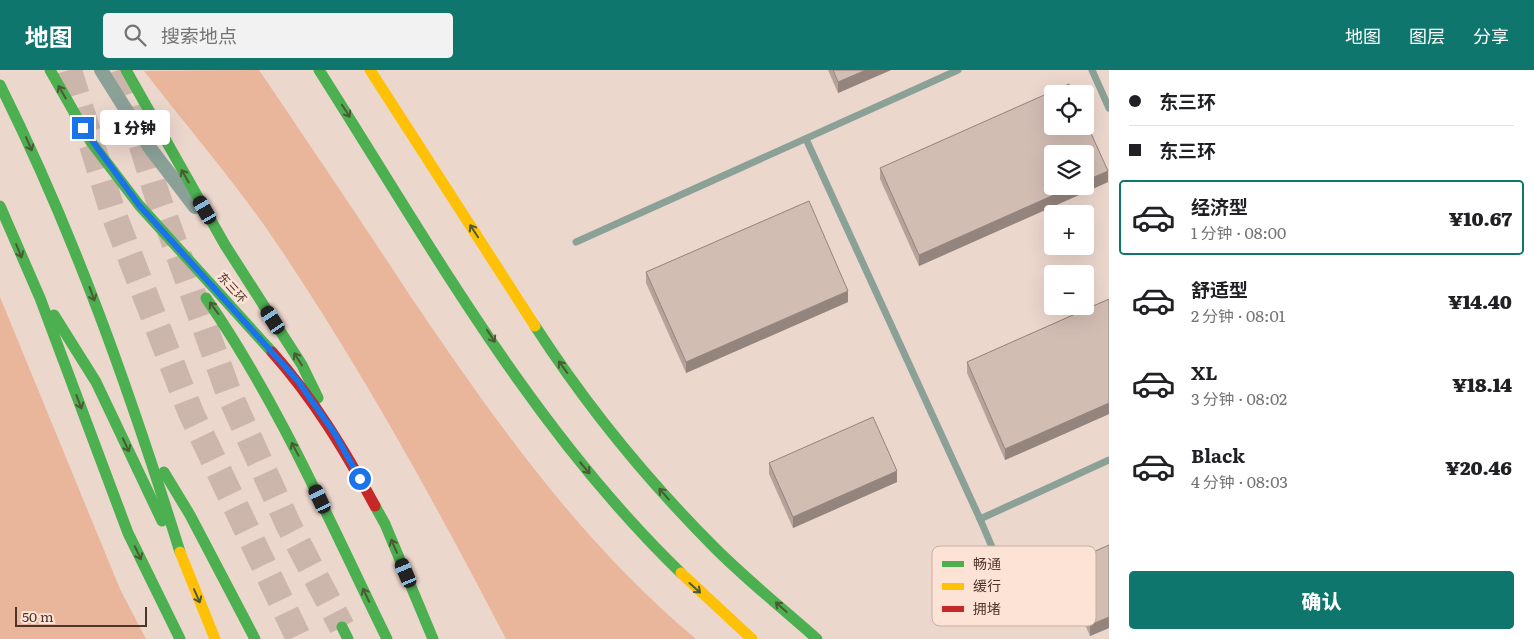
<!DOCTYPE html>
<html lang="zh">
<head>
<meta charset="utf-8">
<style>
  body { margin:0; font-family:Literata,"Noto Sans SC",serif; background:#f2f2f2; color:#202124; height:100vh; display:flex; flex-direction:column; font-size:19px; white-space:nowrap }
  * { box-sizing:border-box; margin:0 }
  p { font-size:16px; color:#757577 }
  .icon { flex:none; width:28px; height:28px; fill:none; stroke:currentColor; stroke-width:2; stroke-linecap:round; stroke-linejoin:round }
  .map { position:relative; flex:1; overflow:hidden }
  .details { display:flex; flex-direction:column; background:#fff; width:425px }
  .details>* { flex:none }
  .banner { display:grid; align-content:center; height:110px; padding:0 20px; background:#fff }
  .controls { position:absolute; left:1044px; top:15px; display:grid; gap:10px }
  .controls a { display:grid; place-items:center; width:50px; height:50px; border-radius:5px; background:#fff; box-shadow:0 5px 20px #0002; font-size:25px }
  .scale { position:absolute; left:15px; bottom:12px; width:132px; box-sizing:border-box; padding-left:5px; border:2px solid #4d3428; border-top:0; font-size:14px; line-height:18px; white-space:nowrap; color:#4d3428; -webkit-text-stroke:4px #fde3d6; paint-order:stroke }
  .end { position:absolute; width:22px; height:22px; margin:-11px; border:6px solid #1a73e8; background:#fff; box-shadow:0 0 0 2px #fff }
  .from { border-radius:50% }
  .bubble { position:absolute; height:35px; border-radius:5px; background:#fff; box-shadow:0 5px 20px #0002; font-size:16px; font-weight:800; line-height:35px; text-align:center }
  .car { position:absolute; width:15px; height:30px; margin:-15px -8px; border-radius:6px; box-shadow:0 0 4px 1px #0007; background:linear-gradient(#222 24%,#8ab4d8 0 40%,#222 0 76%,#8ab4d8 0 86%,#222 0) }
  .banner b { display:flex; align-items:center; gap:18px; height:48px; font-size:19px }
  .banner b+b { border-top:1px solid #e0e0e0 }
  .banner i { width:12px; height:12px; background:#202124 }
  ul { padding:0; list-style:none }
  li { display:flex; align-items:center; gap:15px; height:75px; margin:0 10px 8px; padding:0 10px; border:2px solid transparent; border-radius:5px }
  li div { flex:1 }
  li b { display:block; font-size:19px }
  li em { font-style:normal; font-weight:800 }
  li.active { border-color:#0f766e }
  li>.icon { width:45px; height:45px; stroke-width:1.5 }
  .action { display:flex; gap:10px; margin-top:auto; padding:10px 20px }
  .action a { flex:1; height:58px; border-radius:5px; background:#0f766e; color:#fff; font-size:20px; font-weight:800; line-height:58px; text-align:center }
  header { display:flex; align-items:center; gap:30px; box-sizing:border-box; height:70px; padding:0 25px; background:#0f766e; color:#fff }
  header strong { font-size:24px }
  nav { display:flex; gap:28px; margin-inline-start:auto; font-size:18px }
  .search { width:350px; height:45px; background:#f2f2f2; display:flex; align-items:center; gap:12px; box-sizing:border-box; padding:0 18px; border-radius:5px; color:#757577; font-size:19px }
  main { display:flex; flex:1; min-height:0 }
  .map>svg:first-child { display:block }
  .green { fill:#e9b69c }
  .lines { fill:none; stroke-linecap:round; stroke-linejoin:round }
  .highway-tunnel { stroke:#ccb6ac; stroke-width:26; stroke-dasharray:26 13; stroke-linecap:butt }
  .lane { stroke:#8ba197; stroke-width:7 }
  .street { stroke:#8ba197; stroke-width:14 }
  .fast { stroke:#4caf50; stroke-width:11 }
  .slow { stroke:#ffc107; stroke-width:11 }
  .jam { stroke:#c62828; stroke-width:11 }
  .wall { fill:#b5a39a }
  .shaded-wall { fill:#93847d }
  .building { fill:#d2bdb3; stroke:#93847d }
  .oneway { stroke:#4d5934 }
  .route { stroke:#1a73e8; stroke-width:6 }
  .labels { text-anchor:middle; stroke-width:5; stroke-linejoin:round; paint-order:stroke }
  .street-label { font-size:12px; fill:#4d3428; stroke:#fde3d6 }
  .key { fill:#fde3d6; stroke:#c8aea2; stroke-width:1 }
  .key-label { font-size:14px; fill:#4d3428 }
</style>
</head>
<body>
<header>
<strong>地图</strong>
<div class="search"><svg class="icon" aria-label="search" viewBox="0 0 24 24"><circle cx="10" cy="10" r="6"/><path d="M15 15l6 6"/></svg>搜索地点</div>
<nav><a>地图</a><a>图层</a><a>分享</a></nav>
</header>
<main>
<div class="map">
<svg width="1109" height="569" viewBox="0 0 1109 569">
  <rect width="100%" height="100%" fill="#ecd7cd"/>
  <g class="green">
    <path d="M259,0C310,75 361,151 411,227C495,351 580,472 696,569H506C434,431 359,294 271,165C232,109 186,55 144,1Z"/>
    <path d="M0,227L120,519L146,569H0Z"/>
  </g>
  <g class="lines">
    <g class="highway-tunnel">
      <path d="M69,0L112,140L191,343L299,569"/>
      <path d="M119,0L157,125L228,321L288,454L342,557"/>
    </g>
    <g class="lane">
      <path d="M1092,0L1109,38"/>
      <path d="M806,69L980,449L1018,538"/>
      <path d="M576,172L958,0"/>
      <path d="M980,449L1109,390"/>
    </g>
    <path class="street" d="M101,0L150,78L195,137"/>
    <g class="fast">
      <path d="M50,0L91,72L139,135L272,282"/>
      <path d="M126,0L225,175L302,295L318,328"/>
      <path d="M319,0C429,173 532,359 681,503"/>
      <path d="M0,15C75,165 130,322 180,482"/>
      <path d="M0,136L40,228L128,463L180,569"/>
      <path d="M206,228C280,335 330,453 387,569"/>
      <path d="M54,245L96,312L162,451"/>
      <path d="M535,256C586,335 648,411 715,478C747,510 783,539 817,569"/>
      <path d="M164,402L190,445L255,569"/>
      <path d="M375,436L385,454L433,569"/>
      <path d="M342,557L348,569"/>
    </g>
    <g class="slow">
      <path d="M370,0L535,256"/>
      <path d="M180,482L215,569"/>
      <path d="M681,503L752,569"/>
    </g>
    <path class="jam" d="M272,282C314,329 345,381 375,436"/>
  </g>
  <g class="wall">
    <path d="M828,0H891L838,23Z"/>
    <path d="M880,98L1108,112L919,196L880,109Z"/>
    <path d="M646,202L848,232L686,303L646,213Z"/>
    <path d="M1109,229V344L1005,390L967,303V292Z"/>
    <path d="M769,393L897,412L793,458L769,404Z"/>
    <path d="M1109,475V558L1090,566L1064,506V495Z"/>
  </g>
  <g class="shaded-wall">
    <path d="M866,0H891L838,23V12Z"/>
    <path d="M1108,101V112L919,196V185L1074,116H1085V111Z"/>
    <path d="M848,221V232L686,303V292Z"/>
    <path d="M1109,333V344L1005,390V379Z"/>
    <path d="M897,401V412L793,458V447Z"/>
    <path d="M1109,547V558L1090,566V555Z"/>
  </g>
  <g class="building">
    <path d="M833,0H866L838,12Z"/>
    <path d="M1069,14L1073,24H1052V56H1085V50L1108,101L1085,111V84H1052V116H1074L919,185L880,98Z"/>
    <path d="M809,131L848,221L686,292L646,202Z"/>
    <path d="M1109,229V333L1005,379L967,292Z"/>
    <path d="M873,347L897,401L793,447L769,393Z"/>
    <path d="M1109,475V547L1090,555L1064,495Z"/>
  </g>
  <defs><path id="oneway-shaft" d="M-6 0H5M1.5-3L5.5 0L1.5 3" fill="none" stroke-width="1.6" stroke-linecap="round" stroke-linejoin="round" transform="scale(1.25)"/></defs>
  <g class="oneway">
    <use href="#oneway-shaft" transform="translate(62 22) rotate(-120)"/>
    <use href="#oneway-shaft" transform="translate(346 41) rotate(57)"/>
    <use href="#oneway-shaft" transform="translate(29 74) rotate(66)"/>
    <use href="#oneway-shaft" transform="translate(185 106) rotate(-120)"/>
    <use href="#oneway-shaft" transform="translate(474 161) rotate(-123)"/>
    <use href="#oneway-shaft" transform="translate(19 181) rotate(67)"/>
    <use href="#oneway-shaft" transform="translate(92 224) rotate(70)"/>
    <use href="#oneway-shaft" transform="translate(214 238) rotate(-126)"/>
    <use href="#oneway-shaft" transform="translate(491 266) rotate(57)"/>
    <use href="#oneway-shaft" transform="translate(298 289) rotate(-122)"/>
    <use href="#oneway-shaft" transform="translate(563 297) rotate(-126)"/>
    <use href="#oneway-shaft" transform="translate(79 332) rotate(69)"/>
    <use href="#oneway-shaft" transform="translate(126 375) rotate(65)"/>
    <use href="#oneway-shaft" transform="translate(295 379) rotate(-118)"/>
    <use href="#oneway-shaft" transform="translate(585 398) rotate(50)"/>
    <use href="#oneway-shaft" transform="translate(664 424) rotate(-131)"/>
    <use href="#oneway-shaft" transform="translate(394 476) rotate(-113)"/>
    <use href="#oneway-shaft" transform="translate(138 483) rotate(65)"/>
    <use href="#oneway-shaft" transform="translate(695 518) rotate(42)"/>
    <use href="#oneway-shaft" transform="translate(366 525) rotate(-115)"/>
    <use href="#oneway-shaft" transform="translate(197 526) rotate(66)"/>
    <use href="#oneway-shaft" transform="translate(781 537) rotate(-138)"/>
  </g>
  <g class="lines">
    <path class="route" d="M83,58L139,135L298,311L335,364L360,409"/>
  </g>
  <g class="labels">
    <g class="street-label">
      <text transform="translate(232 218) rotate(48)" y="4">东三环</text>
    </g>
  </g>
  <rect x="932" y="476" width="164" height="80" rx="8" class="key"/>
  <rect x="942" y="491" width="22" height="6" fill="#4caf50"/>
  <rect x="942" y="513" width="22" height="7" fill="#ffc107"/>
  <rect x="942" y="536" width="22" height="6" fill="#c62828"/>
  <g class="key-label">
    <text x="973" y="499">畅通</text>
    <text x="973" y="521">缓行</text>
    <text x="973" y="544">拥堵</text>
  </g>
</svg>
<div class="controls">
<a><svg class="icon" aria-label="locate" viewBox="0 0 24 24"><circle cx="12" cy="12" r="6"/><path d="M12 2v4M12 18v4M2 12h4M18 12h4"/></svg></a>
<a><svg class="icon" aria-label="layers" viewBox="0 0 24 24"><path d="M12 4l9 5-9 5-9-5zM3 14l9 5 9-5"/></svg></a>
<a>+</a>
<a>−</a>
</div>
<div class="scale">50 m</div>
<i class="end from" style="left:360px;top:409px"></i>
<i class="end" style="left:83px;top:58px"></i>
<div class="bubble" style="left:100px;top:40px;width:70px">1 分钟</div>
<i class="car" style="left:205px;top:140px;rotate:330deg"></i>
<i class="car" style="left:273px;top:250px;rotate:327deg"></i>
<i class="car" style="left:320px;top:429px;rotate:335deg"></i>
<i class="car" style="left:406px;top:503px;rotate:337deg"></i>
</div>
<section class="details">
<div class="banner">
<b><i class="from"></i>东三环</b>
<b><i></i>东三环</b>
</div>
<ul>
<li class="active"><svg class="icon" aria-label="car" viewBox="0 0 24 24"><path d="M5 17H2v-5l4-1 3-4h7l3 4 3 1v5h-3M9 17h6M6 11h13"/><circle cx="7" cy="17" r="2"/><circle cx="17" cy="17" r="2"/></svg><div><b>经济型</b><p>1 分钟 · 08:00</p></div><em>¥10.67</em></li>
<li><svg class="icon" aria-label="car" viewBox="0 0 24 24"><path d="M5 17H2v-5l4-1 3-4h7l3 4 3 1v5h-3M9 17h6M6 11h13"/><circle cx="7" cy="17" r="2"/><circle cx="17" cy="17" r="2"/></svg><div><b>舒适型</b><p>2 分钟 · 08:01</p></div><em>¥14.40</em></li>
<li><svg class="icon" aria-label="car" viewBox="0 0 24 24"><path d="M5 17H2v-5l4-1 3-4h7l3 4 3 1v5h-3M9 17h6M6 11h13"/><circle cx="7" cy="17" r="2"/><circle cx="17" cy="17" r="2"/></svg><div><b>XL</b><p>3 分钟 · 08:02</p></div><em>¥18.14</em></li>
<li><svg class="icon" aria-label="car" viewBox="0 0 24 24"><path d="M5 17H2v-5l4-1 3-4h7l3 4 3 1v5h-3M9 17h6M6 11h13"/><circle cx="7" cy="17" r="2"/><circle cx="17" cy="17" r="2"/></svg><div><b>Black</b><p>4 分钟 · 08:03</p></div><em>¥20.46</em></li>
</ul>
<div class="action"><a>确认</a></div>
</section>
</main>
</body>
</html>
